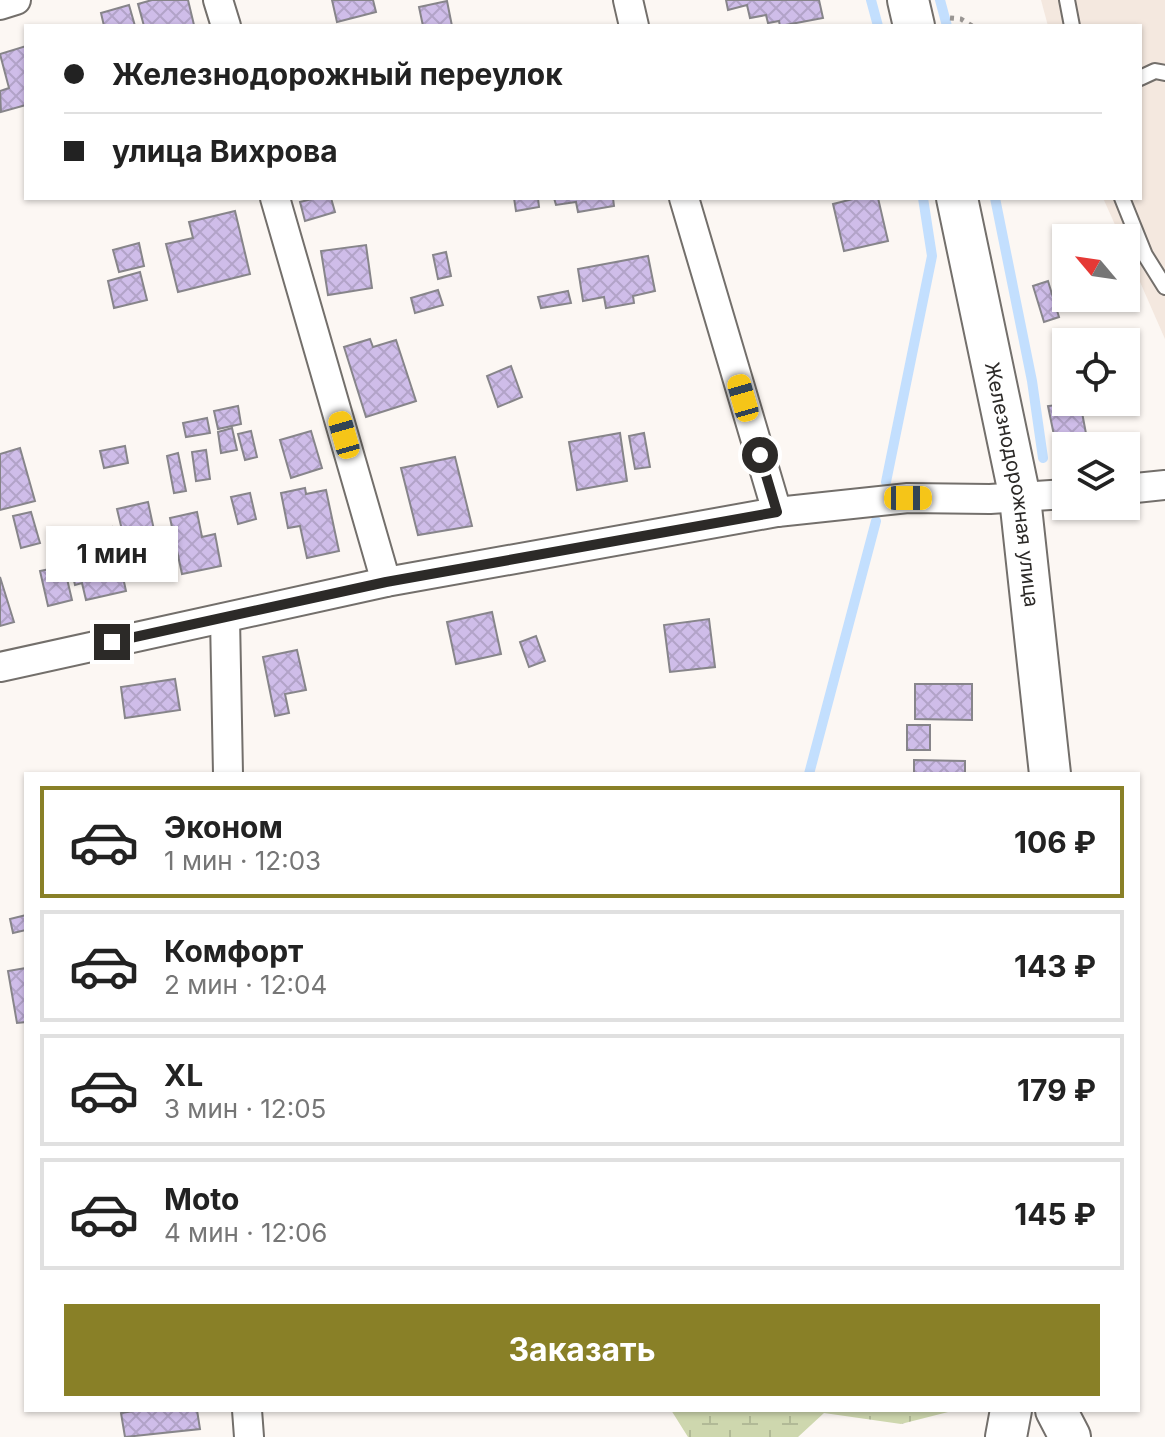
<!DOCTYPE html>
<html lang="ru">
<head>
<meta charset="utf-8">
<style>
  body { margin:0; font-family:Inter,sans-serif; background:#f6f6f6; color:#222; height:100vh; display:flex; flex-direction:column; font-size:30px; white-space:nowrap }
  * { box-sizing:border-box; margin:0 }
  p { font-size:26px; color:#767676 }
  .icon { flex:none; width:44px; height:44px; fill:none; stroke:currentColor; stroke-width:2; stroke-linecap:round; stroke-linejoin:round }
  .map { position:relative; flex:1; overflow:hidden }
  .sheet { position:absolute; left:24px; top:772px; width:1116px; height:640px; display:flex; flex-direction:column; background:#fff; border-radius:0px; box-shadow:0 2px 6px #0004 }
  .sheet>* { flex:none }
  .banner { position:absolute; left:24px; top:24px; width:1118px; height:176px; border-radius:0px; box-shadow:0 2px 6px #0004; display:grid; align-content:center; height:176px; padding:0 40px; background:#fff }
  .needle { width:52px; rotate:299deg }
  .fabs { position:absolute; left:1052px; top:224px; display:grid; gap:16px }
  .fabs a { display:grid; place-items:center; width:88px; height:88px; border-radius:0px; background:#fff; box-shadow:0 2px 6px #0004; font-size:40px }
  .end { position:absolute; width:36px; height:36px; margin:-18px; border:10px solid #2c2a28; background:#fff; box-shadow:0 0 0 4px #fff }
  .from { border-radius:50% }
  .bubble { position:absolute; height:56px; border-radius:0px; background:#fff; box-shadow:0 2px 6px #0004; font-size:26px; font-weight:700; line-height:56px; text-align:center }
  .car { position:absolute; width:24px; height:48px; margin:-24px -12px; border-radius:10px; box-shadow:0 0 6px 2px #0007; background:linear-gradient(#f5c518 24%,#345 0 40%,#f5c518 0 76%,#345 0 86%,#f5c518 0) }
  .banner b { display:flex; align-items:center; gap:28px; height:76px; font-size:30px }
  .banner b+b { border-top:2px solid #e0e0e0 }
  .banner i { width:20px; height:20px; background:#222 }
  ul { padding:14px 0 0; list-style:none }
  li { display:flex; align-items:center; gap:24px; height:112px; margin:0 16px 12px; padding:0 24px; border:4px solid #e0e0e0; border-radius:0px }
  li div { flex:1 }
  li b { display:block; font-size:30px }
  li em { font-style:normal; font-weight:700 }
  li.selected { border-color:#898027 }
  li>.icon { width:72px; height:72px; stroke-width:1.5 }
  .cta { display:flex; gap:16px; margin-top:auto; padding:16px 40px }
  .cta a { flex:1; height:92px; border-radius:0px; background:#898027; color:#fff; font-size:32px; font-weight:700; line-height:92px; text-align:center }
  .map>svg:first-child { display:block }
  .built { fill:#f4e8df }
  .wetland { fill:url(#wetland-marsh) }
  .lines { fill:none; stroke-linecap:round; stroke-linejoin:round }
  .stream { stroke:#c3dffe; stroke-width:10 }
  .building { fill:url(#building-cross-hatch); stroke:#87858a; stroke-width:2 }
  .lane-casing { stroke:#736f6b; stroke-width:18 }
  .street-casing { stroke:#736f6b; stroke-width:32 }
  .secondary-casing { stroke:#736f6b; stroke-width:44 }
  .path { stroke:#9a9693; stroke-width:5; stroke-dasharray:4 6; stroke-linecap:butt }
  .lane { stroke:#fff; stroke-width:14 }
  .street { stroke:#fff; stroke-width:28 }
  .secondary { stroke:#fff; stroke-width:40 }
  .route { stroke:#2c2a28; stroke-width:10 }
  .labels { text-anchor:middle; stroke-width:6; stroke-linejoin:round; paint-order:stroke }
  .street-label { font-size:20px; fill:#2c2a28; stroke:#fff }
</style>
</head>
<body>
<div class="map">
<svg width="1165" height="1437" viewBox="0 0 1165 1437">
  <defs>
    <pattern id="wetland-marsh" width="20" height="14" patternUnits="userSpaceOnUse" patternTransform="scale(2)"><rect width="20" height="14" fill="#ced7ae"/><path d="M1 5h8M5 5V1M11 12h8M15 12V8" fill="none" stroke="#b1b996"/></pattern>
    <pattern id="building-cross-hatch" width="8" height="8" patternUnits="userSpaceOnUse" patternTransform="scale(2)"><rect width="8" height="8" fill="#cfbde9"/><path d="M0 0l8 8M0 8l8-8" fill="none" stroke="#b2a3c8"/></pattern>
  </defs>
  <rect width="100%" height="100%" fill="#fcf7f3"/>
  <path class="built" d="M1041,0H1165V339L1126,250V238H1121L1103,198H1140V26H1048Z"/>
  <path class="wetland" d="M671,1410H956L901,1424L824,1413L798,1437H688Z"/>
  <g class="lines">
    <g class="stream">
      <path d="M871,0L878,26"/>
      <path d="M940,0L947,26"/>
      <path d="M995,198L1032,381L1043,458"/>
      <path d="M886,482L932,256L923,198"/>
      <path d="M809,774L876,521"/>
    </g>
  </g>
  <g class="building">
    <path d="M152,0H188L194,25L144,26L138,4Z"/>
    <path d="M332,0H373L376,12L337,22Z"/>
    <path d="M726,0H819L823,18L780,26L779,21L768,23L766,15L750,18L747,5L728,10Z"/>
    <path d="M447,1L452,26H423L419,7Z"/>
    <path d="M129,5L135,26H104L101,13Z"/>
    <path d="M26,46V105L1,112L0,91L9,88L0,54Z"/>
    <path d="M316,198H331L335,212L305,221L300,202Z"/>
    <path d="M514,198H538L539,207L516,211Z"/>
    <path d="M554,198H613L614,206L578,212L576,202L556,205Z"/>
    <path d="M857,198H878L888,241L844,251L833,204Z"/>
    <path d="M235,211L250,274L178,292L166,244L193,238L189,222Z"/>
    <path d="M139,243L144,266L119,272L113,250Z"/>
    <path d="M366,245L372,288L328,295L321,251Z"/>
    <path d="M446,252L451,276L438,279L433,255Z"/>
    <path d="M648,256L655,291L633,296L634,303L606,308L604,297L583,301L578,269Z"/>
    <path d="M140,272L147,300L114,308L108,281Z"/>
    <path d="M1048,281L1059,317L1044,322L1033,286Z"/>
    <path d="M438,290L443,305L415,313L411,298Z"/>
    <path d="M568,291L571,303L541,308L538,297Z"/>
    <path d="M370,339L373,347L396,340L416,401L366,417L344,347Z"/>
    <path d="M511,366L522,397L498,407L487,376Z"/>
    <path d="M1080,402L1088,444L1057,450L1048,406Z"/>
    <path d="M238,406L241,424L218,429L214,411Z"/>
    <path d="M207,418L210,433L186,437L183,423Z"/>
    <path d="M232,428L237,450L221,453L218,432Z"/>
    <path d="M251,431L257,457L245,460L238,434Z"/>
    <path d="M311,431L322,468L291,478L280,440Z"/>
    <path d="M620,433L627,481L577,490L569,442Z"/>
    <path d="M644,433L650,467L635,469L629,436Z"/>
    <path d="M125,446L128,463L104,468L100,451Z"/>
    <path d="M20,448L35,501L0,510V454Z"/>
    <path d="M206,450L210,479L196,481L192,452Z"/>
    <path d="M178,453L186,491L174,493L167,456Z"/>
    <path d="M455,457L472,526L418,535L401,468Z"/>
    <path d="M305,488L306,494L326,490L339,551L307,558L300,526L288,528L281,493Z"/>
    <path d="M250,493L256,519L238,524L231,497Z"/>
    <path d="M148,502L157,544L127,551L117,509Z"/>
    <path d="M31,512L40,543L21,548L13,516Z"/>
    <path d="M197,512L202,537L215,534L221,566L182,574L170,518Z"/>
    <path d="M112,527L126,591L86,600L82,583L75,585L71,568L79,566L73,543L90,539L89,532Z"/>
    <path d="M64,566L72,600L48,606L40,571Z"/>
    <path d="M0,577L14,622L0,626Z"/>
    <path d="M492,612L501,654L456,664L447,622Z"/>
    <path d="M709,619L715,667L670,672L664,625Z"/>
    <path d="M536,636L545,661L529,667L520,642Z"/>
    <path d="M297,650L306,690L285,694L289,713L275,716L263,657Z"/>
    <path d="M175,679L180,710L125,718L121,687Z"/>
    <path d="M915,684H972V720L915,719Z"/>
    <rect x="907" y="725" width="23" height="25"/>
    <path d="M914,760L965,761V774H914Z"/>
    <path d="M26,915V930L13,933L10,919Z"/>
    <path d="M26,968V1022L17,1023L8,971Z"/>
    <path d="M140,1410H197L200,1429L125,1437L121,1413Z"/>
  </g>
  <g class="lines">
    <g class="lane-casing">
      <g id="lane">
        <path d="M1067,0L1072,26"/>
        <path d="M1140,78L1155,71L1165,73"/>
        <path d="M1122,198L1145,255L1165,287"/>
      </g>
    </g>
    <g class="street-casing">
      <g id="street">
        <path d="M218,0L226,26"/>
        <path d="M628,0L634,26"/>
        <path d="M0,5L16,0"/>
        <path d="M275,198L386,582"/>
        <path d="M684,198L777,512"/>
        <path d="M1126,489L1165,485"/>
        <path d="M225,618L228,774"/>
        <path d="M0,667L386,582L777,512L908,498L990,499L1066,494"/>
        <path d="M247,1410L249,1437"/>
      </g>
    </g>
    <g class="secondary-casing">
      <g id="secondary">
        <path d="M908,0L914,26"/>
        <path id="s1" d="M957,198L1020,498L1050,774"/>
        <path d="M1056,1410L1070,1437"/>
        <path d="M1006,1437L1011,1410"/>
      </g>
    </g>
    <path class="path" d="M950,18L961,19L972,26"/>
    <use href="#lane" class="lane"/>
    <use href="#street" class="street"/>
    <use href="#secondary" class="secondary"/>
  </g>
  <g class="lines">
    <path class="route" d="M112,642L386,582L777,512L760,455"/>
  </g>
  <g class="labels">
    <g class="street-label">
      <text dy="7" stroke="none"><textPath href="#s1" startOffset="292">Железнодорожная улица</textPath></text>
    </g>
  </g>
</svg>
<div class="fabs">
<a><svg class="needle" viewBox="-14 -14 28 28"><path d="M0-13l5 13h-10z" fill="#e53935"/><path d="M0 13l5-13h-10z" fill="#767676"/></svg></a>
<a><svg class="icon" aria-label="locate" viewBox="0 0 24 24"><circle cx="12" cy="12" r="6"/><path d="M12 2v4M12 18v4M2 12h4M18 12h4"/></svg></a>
<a><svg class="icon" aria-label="layers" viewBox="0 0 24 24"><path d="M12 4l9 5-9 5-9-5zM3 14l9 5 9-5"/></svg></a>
</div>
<i class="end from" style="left:760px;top:455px"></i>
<i class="end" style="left:112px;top:642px"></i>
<div class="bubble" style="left:46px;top:526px;width:132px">1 мин</div>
<i class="car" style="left:743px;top:398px;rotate:344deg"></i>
<i class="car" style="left:344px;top:435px;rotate:344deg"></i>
<i class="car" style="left:908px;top:498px;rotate:90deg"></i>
<div class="banner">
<b><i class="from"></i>Железнодорожный переулок</b>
<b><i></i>улица Вихрова</b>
</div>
<section class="sheet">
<ul>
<li class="selected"><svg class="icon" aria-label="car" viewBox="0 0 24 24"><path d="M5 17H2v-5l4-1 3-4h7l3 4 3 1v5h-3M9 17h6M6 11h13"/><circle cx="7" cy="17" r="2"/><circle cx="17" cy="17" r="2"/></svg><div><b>Эконом</b><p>1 мин · 12:03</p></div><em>106 ₽</em></li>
<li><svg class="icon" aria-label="car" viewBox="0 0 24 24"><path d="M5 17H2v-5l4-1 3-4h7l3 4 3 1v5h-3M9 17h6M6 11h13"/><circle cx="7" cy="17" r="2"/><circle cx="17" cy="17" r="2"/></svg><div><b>Комфорт</b><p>2 мин · 12:04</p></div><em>143 ₽</em></li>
<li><svg class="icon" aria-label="car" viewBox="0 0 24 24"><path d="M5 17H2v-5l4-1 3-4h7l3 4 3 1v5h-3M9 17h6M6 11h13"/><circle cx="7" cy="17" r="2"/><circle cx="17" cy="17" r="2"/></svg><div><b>XL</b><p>3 мин · 12:05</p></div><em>179 ₽</em></li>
<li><svg class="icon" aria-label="car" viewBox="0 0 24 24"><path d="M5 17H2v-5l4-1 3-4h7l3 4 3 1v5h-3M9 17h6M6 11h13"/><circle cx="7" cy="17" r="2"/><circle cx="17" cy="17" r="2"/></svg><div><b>Moto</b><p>4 мин · 12:06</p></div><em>145 ₽</em></li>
</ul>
<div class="cta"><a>Заказать</a></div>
</section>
</div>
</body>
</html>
